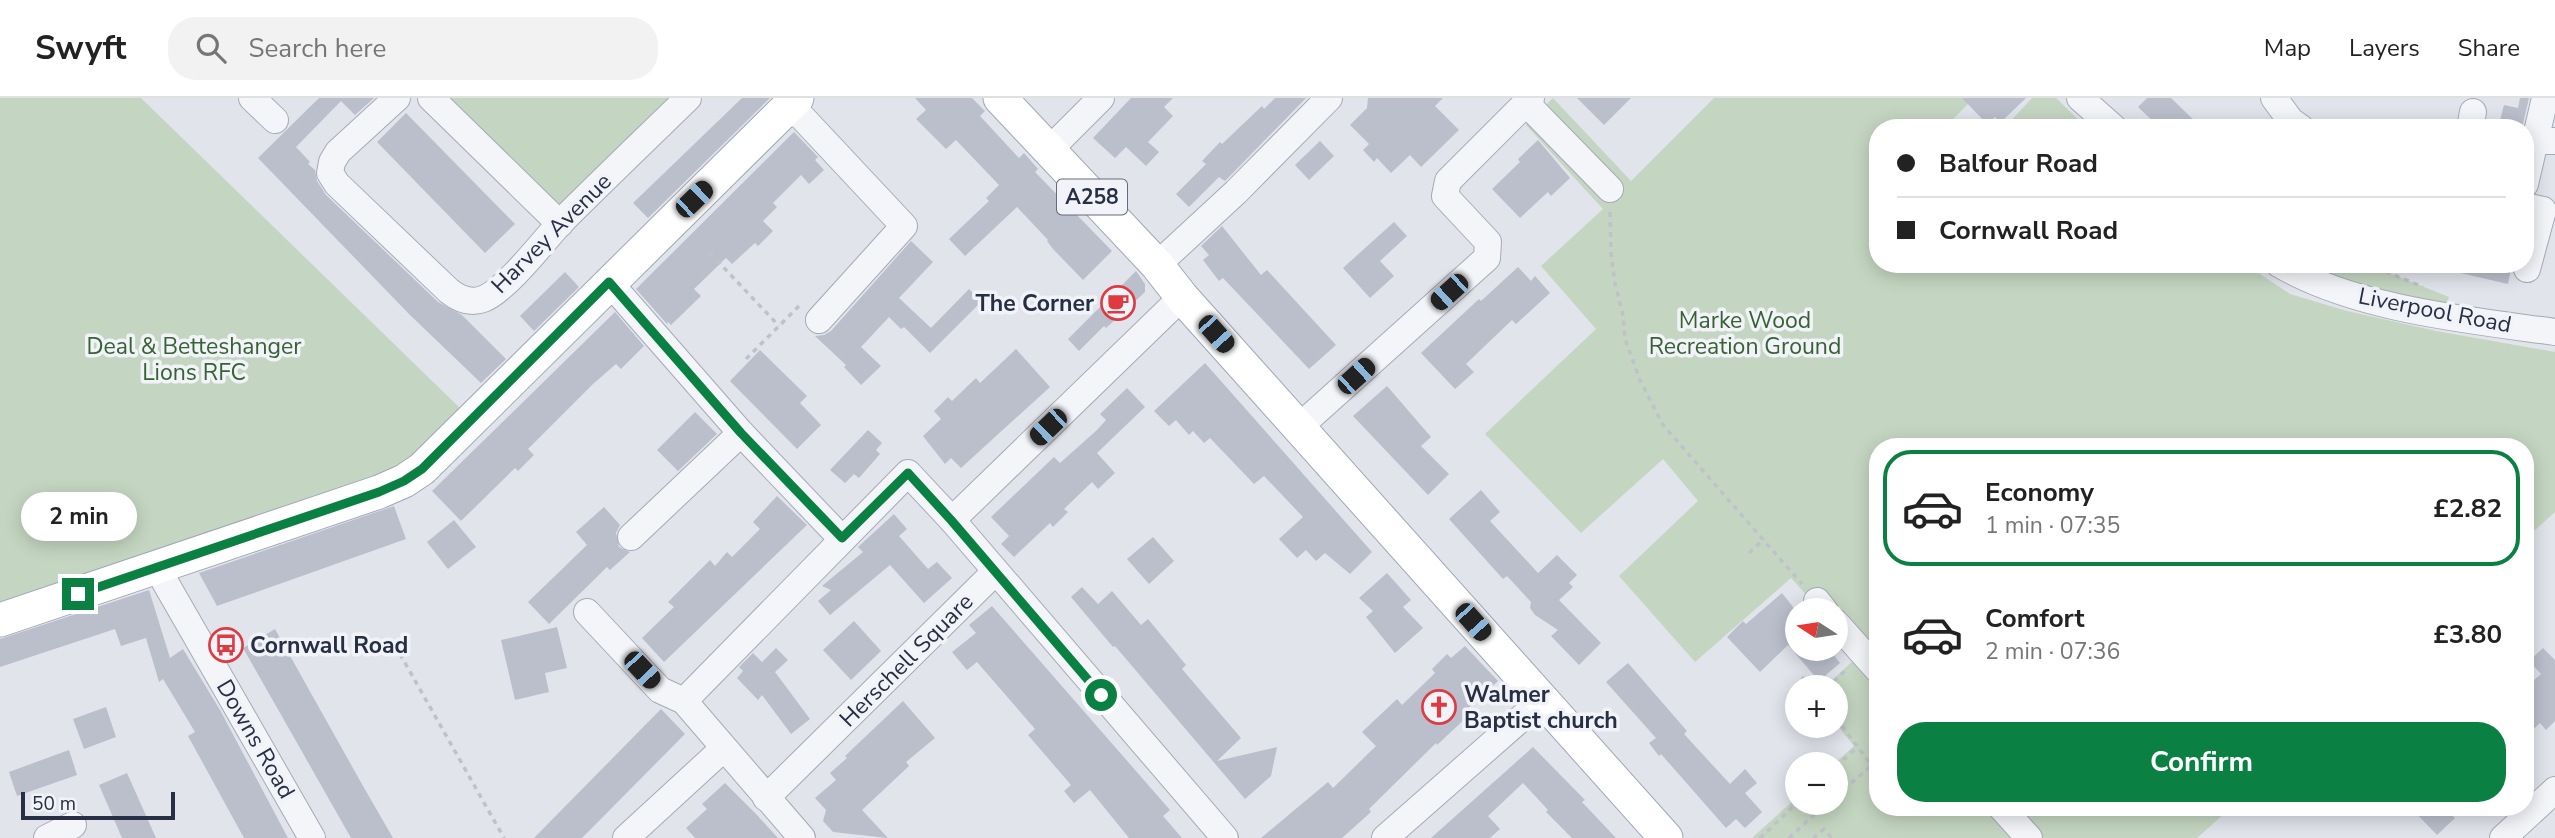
<!DOCTYPE html>
<html lang="en">
<head>
<meta charset="utf-8">
<style>
  body { margin:0; font-family:"Nunito Sans",sans-serif; background:#f2f2f2; color:#222; height:100vh; display:flex; flex-direction:column; font-size:26px; white-space:nowrap }
  * { box-sizing:border-box; margin:0 }
  p { font-size:23px; color:#767676 }
  .icon { flex:none; width:38px; height:38px; fill:none; stroke:currentColor; stroke-width:2; stroke-linecap:round; stroke-linejoin:round }
  .map { position:relative; flex:1; overflow:hidden }
  .panel { position:absolute; left:1869px; top:340px; width:665px; height:378px; display:flex; flex-direction:column; background:#fff; border-radius:28px; box-shadow:0 4px 18px #0003 }
  .panel>* { flex:none }
  .banner { position:absolute; left:1869px; top:21px; width:665px; height:154px; border-radius:28px; box-shadow:0 4px 18px #0003; display:grid; align-content:center; height:154px; padding:0 28px; background:#fff }
  .needle { width:46px; rotate:282deg }
  .buttons { position:absolute; left:1785px; top:500px; display:grid; gap:14px }
  .buttons a { display:grid; place-items:center; width:63px; height:63px; border-radius:50%; background:#fff; box-shadow:0 4px 18px #0003; font-size:35px }
  .scale { position:absolute; left:21px; bottom:18px; width:154px; box-sizing:border-box; padding-left:7px; border:4px solid #272f45; border-top:0; font-size:19px; line-height:24px; white-space:nowrap; color:#272f45; -webkit-text-stroke:5px #f1f3f8; paint-order:stroke }
  .end { position:absolute; width:32px; height:32px; margin:-16px; border:9px solid #0b8043; background:#fff; box-shadow:0 0 0 4px #fff }
  .from { border-radius:50% }
  .bubble { position:absolute; height:49px; border-radius:24px; background:#fff; box-shadow:0 4px 18px #0003; font-size:23px; font-weight:700; line-height:49px; text-align:center }
  .car { position:absolute; width:21px; height:42px; margin:-21px -10px; border-radius:9px; box-shadow:0 0 5px 2px #0007; background:linear-gradient(#222 24%,#8ab4d8 0 40%,#222 0 76%,#8ab4d8 0 86%,#222 0) }
  .banner b { display:flex; align-items:center; gap:24px; height:66px; font-size:26px }
  .banner b+b { border-top:2px solid #e0e0e0 }
  .banner i { width:18px; height:18px; background:#222 }
  ul { padding:12px 0 0; list-style:none }
  li { display:flex; align-items:center; gap:21px; height:116px; margin:0 14px 10px; padding:0 14px; border:4px solid transparent; border-radius:28px }
  li div { flex:1 }
  li b { display:block; font-size:26px }
  li em { font-style:normal; font-weight:700 }
  li.on { border-color:#0b8043 }
  li>.icon { width:63px; height:63px; stroke-width:1.5 }
  .cta { display:flex; gap:14px; margin-top:auto; padding:14px 28px }
  .cta a { flex:1; height:80px; border-radius:28px; background:#0b8043; color:#fff; font-size:28px; font-weight:700; line-height:80px; text-align:center }
  header { display:flex; align-items:center; gap:42px; box-sizing:border-box; height:98px; padding:0 35px; background:#fff; border-bottom:2px solid #e0e0e0 }
  header strong { font-size:33px }
  nav { display:flex; gap:38px; margin-inline-start:auto; font-size:24px }
  .search { width:490px; height:63px; background:#f2f2f2; display:flex; align-items:center; gap:18px; box-sizing:border-box; padding:0 24px; border-radius:28px; color:#767676; font-size:26px }
  .map>svg:first-child { display:block }
  .green { fill:#c4d6c1 }
  .building { fill:#bbbfcc }
  .lines { fill:none; stroke-linecap:round; stroke-linejoin:round }
  .minor-casing { stroke:#a5aab6; stroke-width:28 }
  .major-casing { stroke:#9fa7b8; stroke-width:35 }
  .path { stroke:#bfc2ca; stroke-width:3.5; stroke-dasharray:5 5; stroke-linecap:butt }
  .minor { stroke:#f4f5f9; stroke-width:26 }
  .major { stroke:#fff; stroke-width:33 }
  .route { stroke:#0b8043; stroke-width:9 }
  .labels { text-anchor:middle; stroke-width:7; stroke-linejoin:round; paint-order:stroke }
  .shield { fill:#f1f3f8; stroke:#646a7b; stroke-width:2 }
  .shield-label { font-size:21px; font-weight:bold; fill:#272f45 }
  .street-label { font-size:23px; fill:#272f45; stroke:#f1f3f8 }
  .poi-label { font-size:23px; font-weight:bold; fill:#272f45; stroke:#f1f3f8; text-anchor:start }
  .park-label { font-size:23px; fill:#376233; stroke:#f1f3f8 }
</style>
</head>
<body>
<header>
<strong>Swyft</strong>
<div class="search"><svg class="icon" aria-label="search" viewBox="0 0 24 24"><circle cx="10" cy="10" r="6"/><path d="M15 15l6 6"/></svg>Search here</div>
<nav><a>Map</a><a>Layers</a><a>Share</a></nav>
</header>
<div class="map">
<svg width="2555" height="740" viewBox="0 0 2555 740">
  <rect width="100%" height="100%" fill="#e1e4eb"/>
  <g class="green">
    <path d="M0,0H141L463,313L409,369L0,505Z"/>
    <path d="M431,0H688L560,126Z"/>
    <path d="M1553,0L1631,83L1714,0H1974L1944,30H1878V166H2245L2290,196L2347,213L2436,233L2555,254V414L2525,441V348H1878V709H2232L2197,740H1752L1797,699V705H1836V667H1833L1854,648L1836,626V590H1824L1860,556L1791,480L1695,564L1619,478L1698,403L1663,361L1581,435L1485,336L1596,231L1541,168L1603,111L1526,27Z"/>
    <path d="M2032,0H2056L2087,30H2004Z"/>
    <path d="M2279,166H2367L2449,199L2441,218Z"/>
  </g>
  <g class="building">
    <path d="M319,0H374L355,17L341,3L296,49L310,64L308,66L315,72L317,83L326,97L438,204L462,217L506,261L481,285L409,216L258,60Z"/>
    <path d="M742,0H770L648,120L633,105Z"/>
    <path d="M915,0H972L985,13L980,18L1019,60L1024,55L1038,71L1035,74L1112,153L1083,182L1053,151L1047,143L1048,142L1017,109L965,158L949,141L989,103L986,100L999,87L956,42L946,51L916,21L926,12Z"/>
    <path d="M1131,0H1173L1164,9L1173,18L1148,44L1159,54L1146,68L1126,49L1115,60L1093,40Z"/>
    <path d="M1275,0H1306L1225,83L1219,79L1189,109L1176,96L1206,66L1202,63L1220,44L1222,46L1262,8L1264,11Z"/>
    <path d="M1368,0H1443L1435,8L1459,32L1421,69L1410,57L1391,75L1377,60L1374,64L1363,52L1369,46L1350,27L1367,10Z"/>
    <path d="M1577,0H1631L1604,27Z"/>
    <path d="M1962,0H2026L2000,25L1995,19L1987,26Z"/>
    <path d="M2147,0H2171L2202,30H2160L2138,9Z"/>
    <path d="M2520,0H2529L2522,30H2498L2504,7L2518,10Z"/>
    <path d="M406,15L515,126L485,155L377,44Z"/>
    <path d="M794,34L818,59L815,62L824,72L809,86L801,77L773,105L777,109L763,123L773,133L758,148L755,145L732,166L726,160L694,191L701,198L671,227L668,224L667,226L636,191Z"/>
    <path d="M1538,42L1570,80L1551,98L1548,94L1520,120L1492,91L1520,64L1518,61Z"/>
    <path d="M1320,43L1334,58L1309,82L1295,67Z"/>
    <path d="M1394,124L1407,138L1380,163L1394,178L1370,200L1343,170Z"/>
    <path d="M1222,128L1261,177L1267,172L1336,247L1309,271L1223,180L1219,183L1203,162L1209,157L1201,148Z"/>
    <path d="M911,143L933,164L899,200L931,230L969,191L981,204L930,255L904,229L901,231L889,219L861,249L881,268L861,287L844,269L846,267L815,238L824,237L831,233Z"/>
    <path d="M2453,166H2512L2508,186L2452,173Z"/>
    <path d="M1518,169L1531,183L1535,178L1550,195L1516,226L1512,222L1466,266L1474,274L1455,291L1421,255L1479,201L1481,203Z"/>
    <path d="M1136,173L1145,186V194L1106,230L1104,228L1079,253L1068,241Z"/>
    <path d="M565,174L579,189L534,233L520,218Z"/>
    <path d="M615,214L644,248L621,271L616,266L593,286L528,351L534,357L518,373L515,370L461,423L432,393Z"/>
    <path d="M1016,251L1050,289L961,370L951,360L945,366L923,338L941,321L934,313L948,299L952,303L976,280L980,285Z"/>
    <path d="M760,252L807,298L800,305L821,327L797,351L730,283Z"/>
    <path d="M1205,265L1372,454L1350,476L1325,455L1316,463L1306,452L1297,460L1279,441L1303,419L1264,378L1254,386L1210,340L1204,345L1193,333L1189,337L1176,322L1169,328L1154,313Z"/>
    <path d="M1387,288L1431,339L1421,348L1449,376L1428,397L1353,318Z"/>
    <path d="M1127,290L1145,309L1097,355L1115,375L1098,391L1092,384L1064,411L1068,414L1053,429L1050,425L1014,459L1001,446L1009,438L991,419L1054,359L1060,365L1097,332L1106,322L1100,316Z"/>
    <path d="M695,314L717,336L678,373L657,352Z"/>
    <path d="M868,332L882,345L876,352L880,356L859,380L854,376L845,385L830,372Z"/>
    <path d="M1481,392L1500,414L1490,423L1538,475L1557,457L1577,477L1569,485L1573,489L1559,502L1601,545L1579,567L1551,538L1558,532L1535,517L1530,510L1531,504L1507,478L1503,481L1449,421Z"/>
    <path d="M777,398L807,427L664,564L642,540L674,509L668,504L710,462L715,468L727,454L732,459L760,431L753,424Z"/>
    <path d="M394,408L406,441L217,508L199,475Z"/>
    <path d="M604,409L620,427L616,435L619,449L630,454L610,472L607,469L549,526L528,504L587,447L576,434Z"/>
    <path d="M894,416L907,431L899,438L928,471L937,464L952,480L924,505L890,467L830,517L818,503L831,492L822,488L863,454L858,449Z"/>
    <path d="M454,422L476,449L448,471L427,444Z"/>
    <path d="M1153,439L1174,463L1149,486L1127,461Z"/>
    <path d="M1387,475L1411,502L1403,509L1423,530L1395,555L1366,519L1373,513L1359,500Z"/>
    <path d="M1082,489L1098,506L1112,493L1141,527L1148,521L1186,567L1182,571L1241,640L1217,663L1277,649L1271,678L1245,701L1115,548L1113,549L1071,499Z"/>
    <path d="M149,492L170,560L183,551L220,612L288,740H244L188,638L195,634L163,581L159,584L146,540L121,548L115,531L0,569V541Z"/>
    <path d="M1782,495L1797,514V551H1829L1840,565L1819,583L1788,547L1760,574L1727,539L1743,523L1746,526Z"/>
    <path d="M992,508L1170,712L1163,718L1182,740H1129L1090,692L1074,705L1064,693L1071,687L1028,637L1035,631L977,564L967,572L952,554L976,535L969,527Z"/>
    <path d="M854,523L881,553L851,582L823,552Z"/>
    <path d="M557,529L567,570L545,575L549,594L515,602L501,542Z"/>
    <path d="M275,531L363,688L393,740H351L309,666L243,550Z"/>
    <path d="M1465,548L1498,583L1464,614L1468,618L1437,647L1436,645L1369,711L1371,714L1342,740H1261L1328,684L1333,690L1376,648L1362,634L1397,601L1402,607L1435,575L1432,571L1447,556L1451,560Z"/>
    <path d="M776,550L788,562L775,574L810,621L791,636L762,597L758,602L737,580L743,573L739,569L753,555L762,564Z"/>
    <path d="M2543,550L2555,562V623L2546,632L2540,625L2525,639V590L2541,576L2529,563Z"/>
    <path d="M1628,565L1687,633L1684,636L1730,686L1745,671L1757,685L1745,695L1762,714L1745,730L1736,721L1726,730L1661,656L1659,658L1649,645L1656,640L1606,584Z"/>
    <path d="M903,603L935,640L906,664L909,668L862,712L888,740L833,734L823,723L826,712L815,700L836,682L830,675L847,660L845,658Z"/>
    <path d="M106,609L116,639L84,651L73,621Z"/>
    <path d="M661,611L685,636L582,740H534Z"/>
    <path d="M1533,649L1585,702L1582,704L1616,740H1572L1546,714L1548,712L1523,685L1488,718L1500,731L1490,740H1431Z"/>
    <path d="M69,652L77,677L17,698L9,674Z"/>
    <path d="M127,675L156,740H122L99,687Z"/>
    <path d="M725,685L755,715L778,740H695L686,730L707,711L702,706Z"/>
    <path d="M2410,709H2444L2455,720L2437,737Z"/>
  </g>
  <g class="lines">
    <g class="minor-casing">
      <g id="minor">
        <path d="M252,0L275,22"/>
        <path d="M397,0L338,54L332,64L330,75L337,86L449,193C459,201 470,206 483,201C505,193 543,144 560,125C602,83 645,42 688,0"/>
        <path d="M431,0L560,126"/>
        <path d="M2080,0L2114,30"/>
        <path d="M2274,0L2291,23L2301,30"/>
        <path d="M2545,0L2535,43H2555"/>
        <path d="M1526,5L1610,91"/>
        <path d="M785,11L801,18L904,128L819,222"/>
        <path d="M2470,30L2473,14"/>
        <path d="M1049,52L1101,0"/>
        <path d="M2525,86L2535,43"/>
        <path d="M2525,108L2543,112L2527,171"/>
        <path d="M2279,166C2355,211 2468,222 2555,234"/>
        <path d="M1157,167L1236,94L1329,0"/>
        <path d="M609,184L741,335L842,441"/>
        <path d="M1299,329L1487,160L1488,144L1445,98L1448,83L1531,0"/>
        <path d="M952,422L1182,199"/>
        <path d="M631,439L741,335"/>
        <path d="M157,470L312,740"/>
        <path d="M1817,503L1825,513"/>
        <path d="M587,514L660,592L684,603L802,740"/>
        <path d="M1836,525L1878,572"/>
        <path d="M684,603L908,375L952,422L1225,740"/>
        <path d="M766,700L994,475"/>
        <path d="M2001,709L2029,740"/>
        <path d="M47,740L73,727"/>
        <path d="M626,740L724,650"/>
        <path d="M1385,740L1542,602"/>
        <path d="M2503,740L2555,692"/>
      </g>
    </g>
    <g class="major-casing">
      <g id="major">
        <path d="M1000,0L1157,167L1182,199L1666,740"/>
        <path d="M0,522L379,394L404,383L422,371L797,0"/>
      </g>
    </g>
    <g class="path">
      <path d="M1610,114L1611,155L1615,186L1623,217L1625,241L1640,282L1663,327L1802,486"/>
      <path d="M710,155L779,228"/>
      <path d="M2367,166L2423,189"/>
      <path d="M746,261L799,208"/>
      <path d="M1749,455L1764,441"/>
      <path d="M400,556L504,740"/>
      <path d="M1802,579L1812,590"/>
      <path d="M1826,590L1846,572"/>
      <path d="M1836,620L1872,668"/>
      <path d="M1836,669L1857,649"/>
      <path d="M1836,698L1878,662"/>
      <path d="M1760,740L1797,705"/>
      <path d="M1789,740L1827,705"/>
      <path d="M1813,740L1824,731L1832,740"/>
    </g>
    <use href="#minor" class="minor"/>
    <use href="#major" class="major"/>
  </g>
  <g class="lines">
    <path class="route" d="M78,496L379,394L404,383L422,371L609,184L741,335L842,440L908,375L951,422L1101,597"/>
  </g>
  <defs>
    <g id="cafe-ring" transform="scale(1.75)"><circle r="9.5" fill="#f1f3f8" stroke="#dd3a42" stroke-width="1.5"/><path d="M-5.5-4.5H6V0H3Q3 3.5 0 3.5H-2.5Q-5.5 3.5-5.5 0ZM3-3.2v2h1.7v-2ZM-6 4.5H4V6H-6Z" fill="#dd3a42"/></g>
    <g id="bus-ring" transform="scale(1.75)"><circle r="9.5" fill="#f1f3f8" stroke="#dd3a42" stroke-width="1.5"/><path d="M-5-6H5V4H4V6H2V4H-2V6H-4V4H-5ZM-3.5-4V0h7V-4ZM-3.5 1.2v1.5H-2V1.2ZM2 1.2v1.5H3.5V1.2Z" fill="#dd3a42"/></g>
    <g id="church-ring" transform="scale(1.75)"><circle r="9.5" fill="#f1f3f8" stroke="#dd3a42" stroke-width="1.5"/><path d="M-1.2-6h2.4v3.5h3.3v2.4h-3.3V6h-2.4V-.1h-3.3v-2.4h3.3Z" fill="#dd3a42"/></g>
  </defs>
  <g fill-rule="evenodd">
    <use href="#cafe-ring" x="1118" y="205"/>
    <use href="#bus-ring" x="226" y="547"/>
    <use href="#church-ring" x="1439" y="609"/>
  </g>
  <g class="labels">
    <rect class="shield" x="1057" y="81.5" width="70" height="35" rx="5"/>
    <g class="shield-label">
      <text x="1092" y="106">A258</text>
    </g>
    <g class="street-label">
      <text transform="translate(551 135) rotate(-45)" y="8">Harvey Avenue</text>
      <text transform="translate(2435 212) rotate(11)" y="8">Liverpool Road</text>
      <text transform="translate(906 562) rotate(-45)" y="8">Herschell Square</text>
      <text transform="translate(256 641) rotate(60)" y="8">Downs Road</text>
    </g>
    <g class="poi-label">
      <text x="1094" y="213" text-anchor="end">The Corner</text>
      <text x="250" y="555">Cornwall Road</text>
      <text x="1464" y="604">Walmer<tspan x="1464" dy="26">Baptist church</tspan></text>
    </g>
    <g class="park-label">
      <text x="1745" y="230">Marke Wood<tspan x="1745" dy="26">Recreation Ground</tspan></text>
      <text x="194" y="256">Deal &amp; Betteshanger<tspan x="194" dy="26">Lions RFC</tspan></text>
    </g>
  </g>
</svg>
<div class="buttons">
<a><svg class="needle" viewBox="-14 -14 28 28"><path d="M0-13l5 13h-10z" fill="#e53935"/><path d="M0 13l5-13h-10z" fill="#767676"/></svg></a>
<a>+</a>
<a>−</a>
</div>
<div class="scale">50 m</div>
<i class="end from" style="left:1101px;top:597px"></i>
<i class="end" style="left:78px;top:496px"></i>
<div class="bubble" style="left:21px;top:394px;width:116px">2 min</div>
<i class="car" style="left:694px;top:101px;rotate:46deg"></i>
<i class="car" style="left:1449px;top:194px;rotate:228deg"></i>
<i class="car" style="left:1216px;top:236px;rotate:138deg"></i>
<i class="car" style="left:1356px;top:278px;rotate:48deg"></i>
<i class="car" style="left:1048px;top:329px;rotate:226deg"></i>
<i class="car" style="left:1473px;top:524px;rotate:138deg"></i>
<i class="car" style="left:642px;top:572px;rotate:137deg"></i>
<div class="banner">
<b><i class="from"></i>Balfour Road</b>
<b><i></i>Cornwall Road</b>
</div>
<section class="panel">
<ul>
<li class="on"><svg class="icon" aria-label="car" viewBox="0 0 24 24"><path d="M5 17H2v-5l4-1 3-4h7l3 4 3 1v5h-3M9 17h6M6 11h13"/><circle cx="7" cy="17" r="2"/><circle cx="17" cy="17" r="2"/></svg><div><b>Economy</b><p>1 min · 07:35</p></div><em>£2.82</em></li>
<li><svg class="icon" aria-label="car" viewBox="0 0 24 24"><path d="M5 17H2v-5l4-1 3-4h7l3 4 3 1v5h-3M9 17h6M6 11h13"/><circle cx="7" cy="17" r="2"/><circle cx="17" cy="17" r="2"/></svg><div><b>Comfort</b><p>2 min · 07:36</p></div><em>£3.80</em></li>
</ul>
<div class="cta"><a>Confirm</a></div>
</section>
</div>
</body>
</html>
